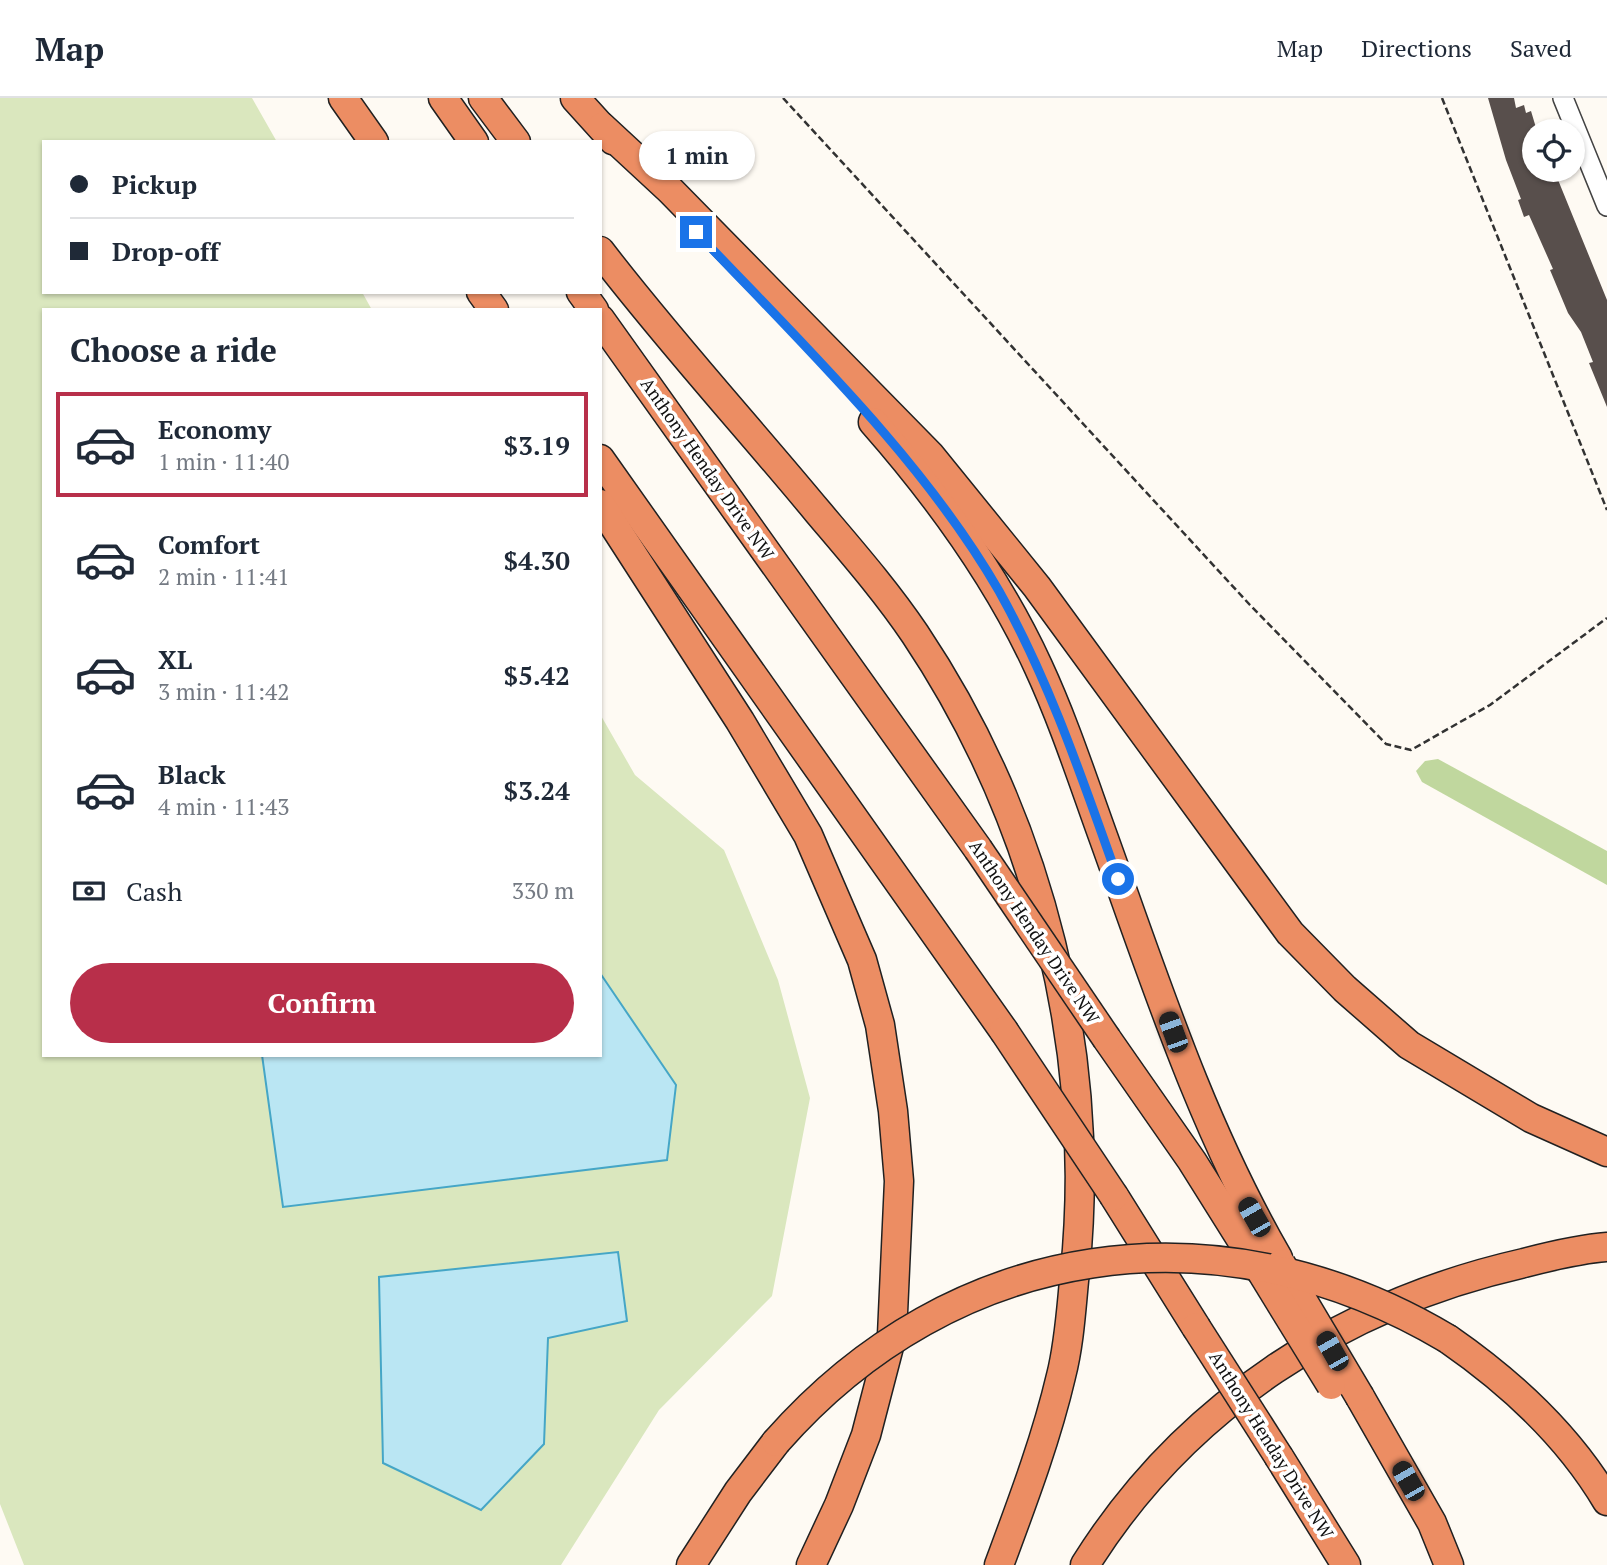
<!DOCTYPE html>
<html lang="en">
<head>
<meta charset="utf-8">
<style>
  body { margin:0; font-family:"PT Serif",serif; background:#f2f2f3; color:#1f2937; height:100vh; display:flex; flex-direction:column; font-size:26px; white-space:nowrap }
  * { box-sizing:border-box; margin:0 }
  p { font-size:23px; color:#747a83 }
  .icon { flex:none; width:38px; height:38px; fill:none; stroke:currentColor; stroke-width:2; stroke-linecap:round; stroke-linejoin:round }
  .map { position:relative; flex:1; overflow:hidden }
  .sheet { position:absolute; left:42px; top:210px; width:560px; height:749px; display:flex; flex-direction:column; background:#fff; border-radius:0px; box-shadow:0 2px 5px #0004 }
  .sheet>* { flex:none }
  .top-card { position:absolute; left:42px; top:42px; width:560px; height:154px; border-radius:0px; box-shadow:0 2px 5px #0004; display:grid; align-content:center; height:154px; padding:0 28px; background:#fff }
  .fabs { position:absolute; left:1522px; top:21px; display:grid; gap:14px }
  .fabs a { display:grid; place-items:center; width:63px; height:63px; border-radius:50%; background:#fff; box-shadow:0 2px 5px #0004; font-size:35px }
  .end { position:absolute; width:32px; height:32px; margin:-16px; border:9px solid #1a73e8; background:#fff; box-shadow:0 0 0 4px #fff }
  .from { border-radius:50% }
  .bubble { position:absolute; height:49px; border-radius:24px; background:#fff; box-shadow:0 2px 5px #0004; font-size:23px; font-weight:600; line-height:49px; text-align:center }
  .car { position:absolute; width:21px; height:42px; margin:-21px -10px; border-radius:9px; box-shadow:0 0 5px 2px #0007; background:linear-gradient(#222 24%,#8ab4d8 0 40%,#222 0 76%,#8ab4d8 0 86%,#222 0) }
  .top-card b { display:flex; align-items:center; gap:24px; height:66px; font-size:26px }
  .top-card b+b { border-top:2px solid #e0e1e3 }
  .top-card i { width:18px; height:18px; background:#1f2937 }
  ul { padding:0; list-style:none }
  li { display:flex; align-items:center; gap:21px; height:105px; margin:0 14px 10px; padding:0 14px; border:4px solid transparent; border-radius:0px }
  li div { flex:1 }
  li b { display:block; font-size:26px }
  li em { font-style:normal; font-weight:600 }
  li.active { border-color:#b82f4a }
  li>.icon { width:63px; height:63px; stroke-width:1.5 }
  h2 { padding:0 28px; font-size:32px; line-height:84px }
  .pay { display:flex; align-items:center; gap:18px; height:77px; padding:0 28px; font-size:26px }
  .pay p { margin-inline-start:auto }
  .cta { display:flex; gap:14px; margin-top:auto; padding:14px 28px }
  .cta a { flex:1; height:80px; border-radius:42px; background:#b82f4a; color:#fff; font-size:28px; font-weight:600; line-height:80px; text-align:center }
  header { display:flex; align-items:center; gap:42px; box-sizing:border-box; height:98px; padding:0 35px; background:#fff; border-bottom:2px solid #e0e1e3 }
  header strong { font-size:33px }
  nav { display:flex; gap:38px; margin-inline-start:auto; font-size:24px }
  .map>svg:first-child { display:block }
  .green { fill:#dae7be }
  .forest { fill:#c0d79e }
  .water { fill:#bae6f3; stroke:#45a6c6; stroke-width:2 }
  .building { fill:#584f4c }
  .lines { fill:none; stroke-linecap:round; stroke-linejoin:round }
  .minor-casing { stroke:#434343; stroke-width:22 }
  .highway-casing { stroke:#212121; stroke-width:31 }
  .path { stroke:#323232; stroke-width:2.5; stroke-dasharray:7 3.5; stroke-linecap:butt }
  .minor { stroke:#fff; stroke-width:19 }
  .highway { stroke:#ec8d63; stroke-width:28 }
  .highway-bridge-casing { stroke:#212121; stroke-width:31; stroke-linecap:butt }
  .highway-bridge { stroke:#ec8d63; stroke-width:28 }
  .route { stroke:#1a73e8; stroke-width:9 }
  .labels { text-anchor:middle; stroke-width:7; stroke-linejoin:round; paint-order:stroke }
  .street-label { font-size:18px; fill:#101010; stroke:#fff }
</style>
</head>
<body>
<header>
<strong>Map</strong>
<nav><a>Map</a><a>Directions</a><a>Saved</a></nav>
</header>
<div class="map">
<svg width="1607" height="1467" viewBox="0 0 1607 1467">
  <rect width="100%" height="100%" fill="#fefaf3"/>
  <path class="green" d="M0,0H252L277,44H44V194H362L372,212H44V957H600V616L635,677L724,752L778,882L810,1000L772,1198L659,1312L561,1467H24L0,1406Z"/>
  <path class="forest" d="M1438,661L1607,753V787L1422,684L1416,673L1425,663Z"/>
  <g class="water">
    <path d="M600,875L676,987L667,1062L283,1109L262,957H600Z"/>
    <path d="M618,1154L627,1223L548,1240L544,1346L481,1412L383,1365L379,1179Z"/>
  </g>
  <path class="building" d="M1488,0H1514L1516,10L1524,7L1526,15L1531,13L1537,33L1535,72H1554L1607,202V309L1589,265L1593,264L1581,234L1568,215L1550,172L1553,171L1529,117L1524,119L1518,102L1521,101L1506,62Z"/>
  <g class="lines">
    <g class="minor-casing">
      <path id="minor" d="M1563,0L1607,108"/>
    </g>
    <g class="highway-casing">
      <g id="highway">
        <path d="M343,0L374,44"/>
        <path d="M443,0L474,44"/>
        <path d="M483,0L516,44"/>
        <path d="M575,0L613,42"/>
        <path d="M602,29L670,92L930,357L1037,489L1290,835L1345,891L1409,947L1531,1020L1607,1054"/>
        <path d="M600,153C669,243 746,327 818,414C851,453 886,493 915,536C1041,724 1099,958 1074,1183C1071,1214 1069,1247 1061,1278C1046,1342 1022,1405 999,1467"/>
        <path d="M481,194L494,212"/>
        <path d="M581,194L594,212"/>
        <path d="M600,221L978,751"/>
        <path d="M873,324C938,398 997,479 1038,568C1064,624 1083,683 1104,741C1155,883 1202,1029 1278,1160"/>
        <path d="M600,361L1004,933"/>
        <path d="M600,406L740,623L808,737L862,862L880,927L893,1013L899,1083L892,1237L866,1337L839,1407L811,1467"/>
        <path d="M1107,941L1192,1063L1261,1173"/>
        <path d="M1114,1098L1196,1229"/>
        <path d="M1448,1241C1510,1284 1568,1337 1607,1403"/>
        <path d="M1360,1299L1432,1425L1449,1467"/>
        <path d="M1279,1359L1346,1467"/>
        <path d="M691,1467L738,1394L776,1344"/>
        <path d="M1085,1467C1184,1308 1343,1206 1524,1165C1551,1158 1579,1151 1607,1149"/>
      </g>
    </g>
    <g class="path">
      <path d="M783,0L1250,507L1386,646L1411,652L1490,607L1607,520"/>
      <path d="M1442,0L1607,412"/>
    </g>
    <use href="#minor" class="minor"/>
    <use href="#highway" class="highway"/>
    <g class="highway-bridge-casing">
      <g id="highway-bridge">
        <path d="M978,751L1107,941"/>
        <path d="M1004,933L1114,1098"/>
        <path d="M1281,1166L1360,1299"/>
        <path d="M1261,1173L1331,1287"/>
        <path d="M1196,1229L1279,1359"/>
        <path d="M776,1344C953,1142 1218,1104 1448,1241"/>
      </g>
    </g>
    <use href="#highway-bridge" class="highway-bridge"/>
  </g>
  <g class="lines">
    <path class="route" d="M696,134C800,244 923,361 999,493C1050,584 1083,683 1118,781"/>
  </g>
  <g class="labels">
    <g class="street-label">
      <text transform="translate(707 371) rotate(55)" y="6">Anthony Henday Drive NW</text>
      <text transform="translate(1034 834) rotate(56)" y="6">Anthony Henday Drive NW</text>
      <text transform="translate(1271 1347) rotate(58)" y="6">Anthony Henday Drive NW</text>
    </g>
  </g>
</svg>
<div class="fabs">
<a><svg class="icon" aria-label="locate" viewBox="0 0 24 24"><circle cx="12" cy="12" r="6"/><path d="M12 2v4M12 18v4M2 12h4M18 12h4"/></svg></a>
</div>
<i class="end from" style="left:1118px;top:781px"></i>
<i class="end" style="left:696px;top:134px"></i>
<div class="bubble" style="left:639px;top:33px;width:116px">1 min</div>
<i class="car" style="left:1173px;top:934px;rotate:340deg"></i>
<i class="car" style="left:1254px;top:1119px;rotate:330deg"></i>
<i class="car" style="left:1332px;top:1253px;rotate:330deg"></i>
<i class="car" style="left:1408px;top:1383px;rotate:330deg"></i>
<div class="top-card">
<b><i class="from"></i>Pickup</b>
<b><i></i>Drop-off</b>
</div>
<section class="sheet">
<h2>Choose a ride</h2>
<ul>
<li class="active"><svg class="icon" aria-label="car" viewBox="0 0 24 24"><path d="M5 17H2v-5l4-1 3-4h7l3 4 3 1v5h-3M9 17h6M6 11h13"/><circle cx="7" cy="17" r="2"/><circle cx="17" cy="17" r="2"/></svg><div><b>Economy</b><p>1 min · 11:40</p></div><em>$3.19</em></li>
<li><svg class="icon" aria-label="car" viewBox="0 0 24 24"><path d="M5 17H2v-5l4-1 3-4h7l3 4 3 1v5h-3M9 17h6M6 11h13"/><circle cx="7" cy="17" r="2"/><circle cx="17" cy="17" r="2"/></svg><div><b>Comfort</b><p>2 min · 11:41</p></div><em>$4.30</em></li>
<li><svg class="icon" aria-label="car" viewBox="0 0 24 24"><path d="M5 17H2v-5l4-1 3-4h7l3 4 3 1v5h-3M9 17h6M6 11h13"/><circle cx="7" cy="17" r="2"/><circle cx="17" cy="17" r="2"/></svg><div><b>XL</b><p>3 min · 11:42</p></div><em>$5.42</em></li>
<li><svg class="icon" aria-label="car" viewBox="0 0 24 24"><path d="M5 17H2v-5l4-1 3-4h7l3 4 3 1v5h-3M9 17h6M6 11h13"/><circle cx="7" cy="17" r="2"/><circle cx="17" cy="17" r="2"/></svg><div><b>Black</b><p>4 min · 11:43</p></div><em>$3.24</em></li>
</ul>
<div class="pay"><svg class="icon" aria-label="cash" viewBox="0 0 24 24"><path d="M3 7h18v10H3z"/><circle cx="12" cy="12" r="2"/></svg>Cash<p>330 m</p></div>
<div class="cta"><a>Confirm</a></div>
</section>
</div>
</body>
</html>
